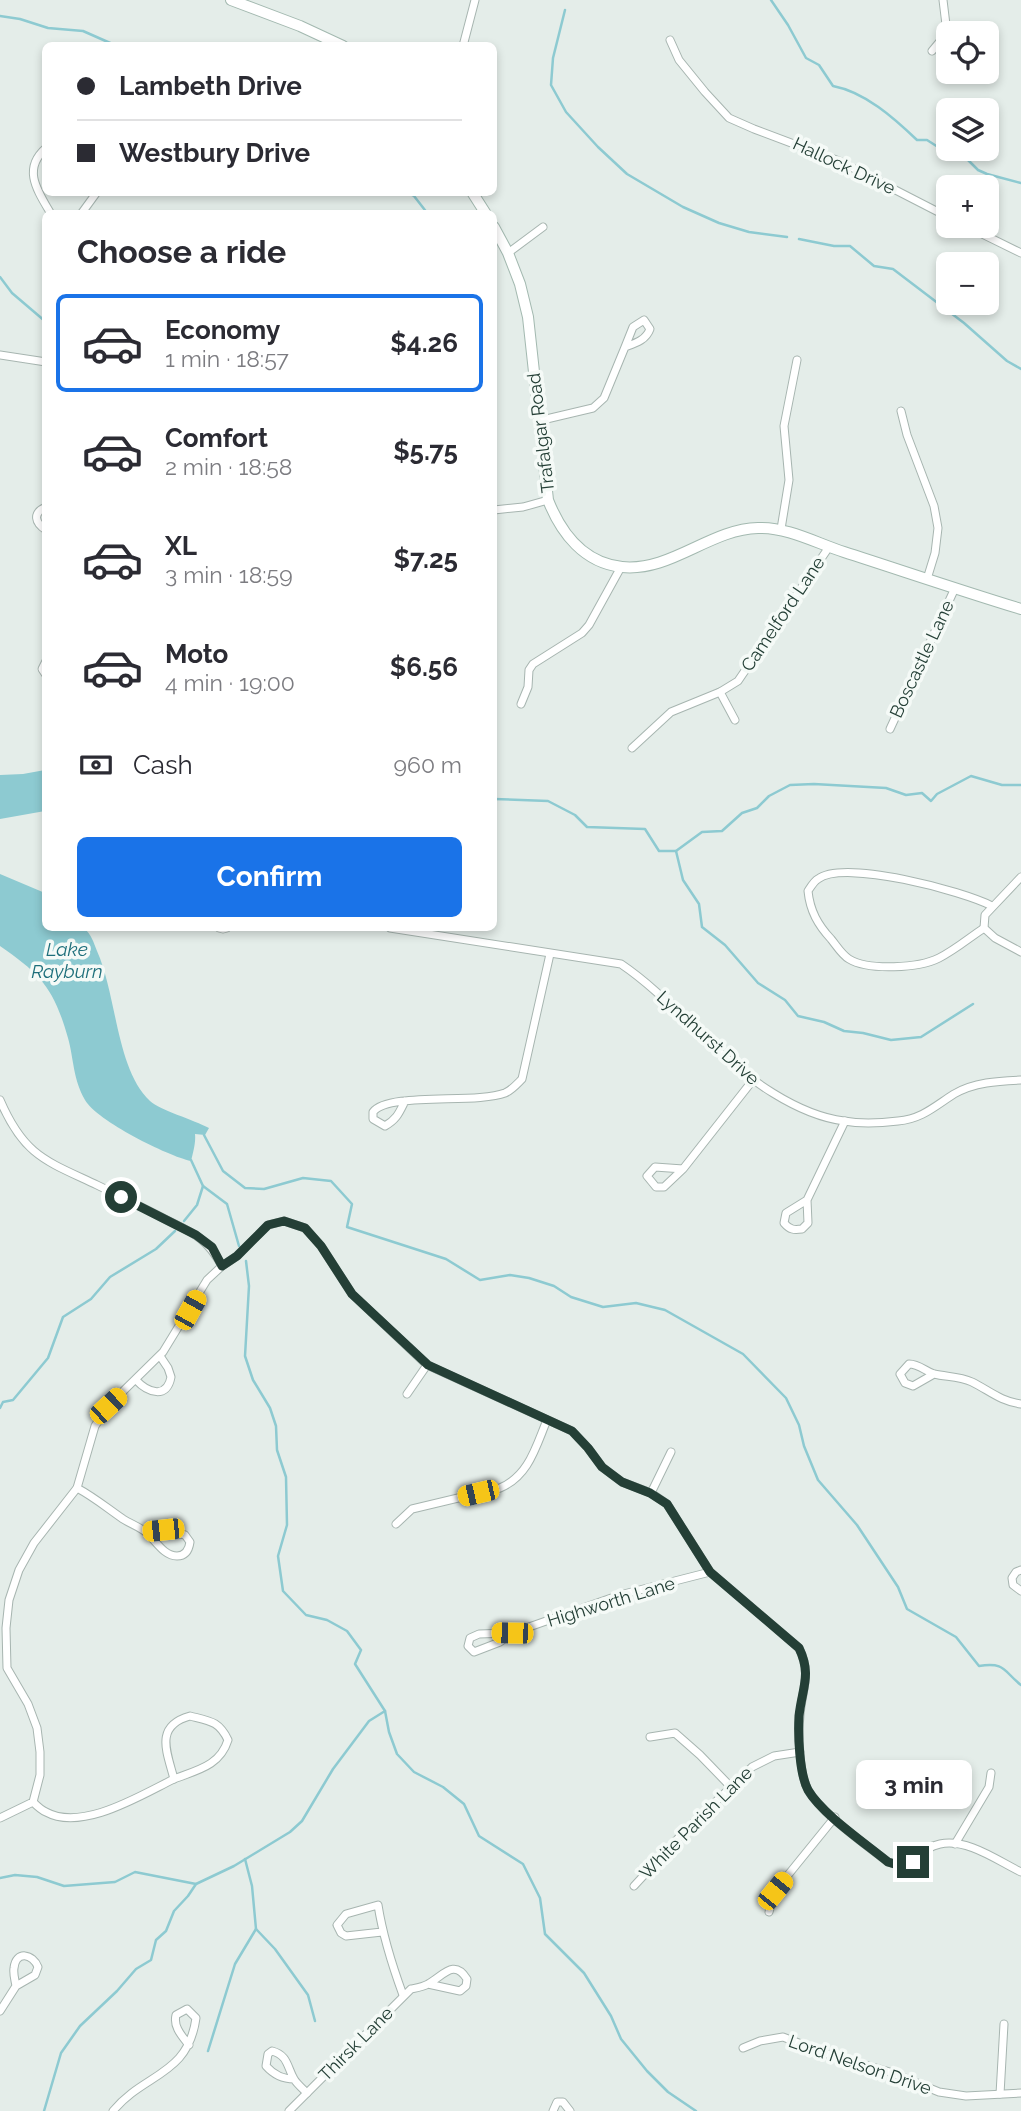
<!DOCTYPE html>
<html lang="en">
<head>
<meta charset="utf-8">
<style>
  body { margin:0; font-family:Raleway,sans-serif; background:#f7f7f7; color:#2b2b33; height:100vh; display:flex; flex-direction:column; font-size:26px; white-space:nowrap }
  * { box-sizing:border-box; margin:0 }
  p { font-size:23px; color:#7c7c81 }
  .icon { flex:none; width:38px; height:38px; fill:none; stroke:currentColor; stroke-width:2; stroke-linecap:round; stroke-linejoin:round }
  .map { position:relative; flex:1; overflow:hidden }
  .drawer { position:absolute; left:42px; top:210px; width:455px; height:721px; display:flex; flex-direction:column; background:#fff; border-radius:10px; box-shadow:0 4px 10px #0003 }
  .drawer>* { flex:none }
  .hud { position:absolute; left:42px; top:42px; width:455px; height:154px; border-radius:10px; box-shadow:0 4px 10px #0003; display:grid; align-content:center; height:154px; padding:0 35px; background:#fff }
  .buttons { position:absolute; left:936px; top:21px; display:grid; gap:14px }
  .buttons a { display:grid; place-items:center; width:63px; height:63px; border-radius:10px; background:#fff; box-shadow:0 4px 10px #0003; font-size:35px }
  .end { position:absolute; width:32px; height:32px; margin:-16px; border:9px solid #243f36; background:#fff; box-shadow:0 0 0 4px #fff }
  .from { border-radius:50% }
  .bubble { position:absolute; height:49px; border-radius:10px; background:#fff; box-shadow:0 4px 10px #0003; font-size:23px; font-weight:700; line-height:49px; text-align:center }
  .car { position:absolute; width:21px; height:42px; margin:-21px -10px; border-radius:9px; box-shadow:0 0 5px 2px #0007; background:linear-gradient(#f5c518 24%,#345 0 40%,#f5c518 0 76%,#345 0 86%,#f5c518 0) }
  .hud b { display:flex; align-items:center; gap:24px; height:66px; font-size:26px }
  .hud b+b { border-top:2px solid #e1e1e2 }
  .hud i { width:18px; height:18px; background:#2b2b33 }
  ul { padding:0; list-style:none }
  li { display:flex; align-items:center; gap:21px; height:98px; margin:0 14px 10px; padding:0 21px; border:4px solid transparent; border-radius:10px }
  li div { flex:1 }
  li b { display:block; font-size:26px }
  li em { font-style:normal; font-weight:700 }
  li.on { border-color:#1a73e8 }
  li>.icon { width:63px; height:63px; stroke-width:1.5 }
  h2 { padding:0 35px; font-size:32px; line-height:84px }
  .pay { display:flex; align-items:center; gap:18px; height:77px; padding:0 35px; font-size:26px }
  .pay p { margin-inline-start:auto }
  .primary-button { display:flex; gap:14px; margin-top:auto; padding:14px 35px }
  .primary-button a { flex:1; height:80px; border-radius:10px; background:#1a73e8; color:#fff; font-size:28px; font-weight:700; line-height:80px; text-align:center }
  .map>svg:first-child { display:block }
  .water { fill:#8dcad1 }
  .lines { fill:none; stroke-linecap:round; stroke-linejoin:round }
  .stream { stroke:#8dcad1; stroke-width:2.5 }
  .street-casing { stroke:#a7b5b0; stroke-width:9 }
  .secondary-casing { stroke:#a3b9b0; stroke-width:12 }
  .street { stroke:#fff; stroke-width:7 }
  .secondary { stroke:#fff; stroke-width:10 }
  .route { stroke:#243f36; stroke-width:9 }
  .labels { text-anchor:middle; stroke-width:7; stroke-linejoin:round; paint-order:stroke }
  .street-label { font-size:18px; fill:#243f36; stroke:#f5faf7 }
  .water-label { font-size:19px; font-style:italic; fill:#1e6f7b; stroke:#f5faf7 }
</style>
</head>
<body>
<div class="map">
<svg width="1021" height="2111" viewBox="0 0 1021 2111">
  <rect width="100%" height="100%" fill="#e4ede9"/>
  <g class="water">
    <path d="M45,770V811L0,819V775L23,774Z"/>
    <path d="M0,874L45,893L46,928H84C91,934 94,943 97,951C117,996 116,1069 150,1101C160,1110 194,1120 209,1128L205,1135L195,1134C196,1142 193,1153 191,1161C168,1156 97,1121 85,1100C73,1079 74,1060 68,1038C54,989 42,975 0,946Z"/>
  </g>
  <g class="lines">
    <g class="stream">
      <path d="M771,0L788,25L806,58L819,65L833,86C865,92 894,118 917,140H927L949,154L965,157L978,170L987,174L1021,183"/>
      <path d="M565,10L553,58L551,85L566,112L598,147L627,174L683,207L719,223L749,232L787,237"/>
      <path d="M0,16L20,19L48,28L83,31L117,46"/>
      <path d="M406,192L414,196L428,214"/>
      <path d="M799,239L834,246H850L874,266L893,269L964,323L1007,361L1021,369"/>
      <path d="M0,277L12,293L46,322"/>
      <path d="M494,799L548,801L575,815L587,827L645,829L659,851H676L702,832L722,831L742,813L757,808L769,796L790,785L814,784L886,788L906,795L922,793L931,801L937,794L971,776L1002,785H1021"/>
      <path d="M676,851L683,880L699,904L702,927L725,945L758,983L785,1000L798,1016L824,1022L844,1031L863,1033L891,1040L921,1037L973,1004"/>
      <path d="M204,1135L223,1171L245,1188L264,1189L303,1178L331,1181L352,1204L347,1227L446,1259L480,1280L510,1275L529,1278L554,1286L571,1297L603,1307L636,1303L665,1310L743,1354L786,1398L799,1425L804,1446L818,1480L857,1525L898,1587L907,1609L956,1637L979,1666C1006,1662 1003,1671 1021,1685"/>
      <path d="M191,1160L203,1186L227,1204L239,1246"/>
      <path d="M184,1221L197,1205L203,1186"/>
      <path d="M246,1261L249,1286L245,1356L253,1380L270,1408L276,1426L277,1450L286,1477L287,1525L278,1556L283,1591L306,1615L327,1620L347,1631L361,1650L355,1664L385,1711L389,1732L397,1754L414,1772L443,1787L464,1804L479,1836L523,1864L540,1898L545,1934L584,1973L611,2016L621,2039L647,2071L668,2092L696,2111"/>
      <path d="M0,1408L3,1402L13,1400L48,1358L63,1317L91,1299L110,1277L156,1249L175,1231"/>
      <path d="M0,1878L15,1875L37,1877L64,1886L115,1882L135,1872L196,1884"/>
      <path d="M256,1929L275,1949L308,1995L315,2021"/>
      <path d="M208,2051L235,1964L256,1929L252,1886L245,1859"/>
      <path d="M44,2111L61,2053L80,2026L117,1991L136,1969L151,1960L156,1940L166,1931L174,1911L188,1896L196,1884L234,1866L290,1832L302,1821L333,1769L369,1721L385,1711"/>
    </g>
    <g class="street-casing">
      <g id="street">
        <path d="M670,40L679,60L705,92L729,118L754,129L839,161L948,217"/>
        <path d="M463,46L475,0"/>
        <path d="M932,51L947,33L943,0"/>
        <path d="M46,148C22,169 37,190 51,214"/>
        <path d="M81,214L97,192"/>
        <path d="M966,226L1021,253"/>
        <path d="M508,253L543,227"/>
        <path d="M0,355L46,362"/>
        <path d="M901,411L907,435L934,506L938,528L935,553L927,579"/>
        <path d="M538,421L593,408L604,398L625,347C636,343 646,340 650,329L644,320L633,327L625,347"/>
        <path d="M46,507C32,513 35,523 46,530"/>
        <path d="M494,510L523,507L548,500"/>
        <path d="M781,529L789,480L784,426L797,360"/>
        <path d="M46,661L42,669L46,675"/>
        <path d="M720,692L735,720"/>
        <path d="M521,704L528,687L529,670L533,664L582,633L589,625L621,567"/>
        <path d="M890,729L955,588"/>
        <path d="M632,748L671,712L720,692L738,681L829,547"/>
        <path d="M1021,877L985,915L984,928L995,938L1021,952"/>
        <path d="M219,928L223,929L227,928"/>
        <path d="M390,928L621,964C655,987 682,1017 712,1045C746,1078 797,1115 844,1121C861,1124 881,1123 898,1121C922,1119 935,1106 954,1094C974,1082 999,1081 1021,1080"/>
        <path d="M984,928C969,938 955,950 939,958C919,968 869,971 849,959C842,955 836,945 831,939C818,925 810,911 808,891C810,888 814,881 818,879C844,859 963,891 992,906"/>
        <path d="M0,1100C24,1156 46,1161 97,1185C120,1196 143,1208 165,1219C193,1233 206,1237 222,1266"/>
        <path d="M405,1101C399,1113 397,1119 385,1126L373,1119V1112C388,1092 476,1104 505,1093C512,1090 517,1084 522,1079L550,954"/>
        <path d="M683,1169L664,1187H656L647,1176L655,1167L683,1169L753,1080"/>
        <path d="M807,1200L808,1223L802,1229C794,1230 790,1230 784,1223L786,1213L807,1200L845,1121"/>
        <path d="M934,1374L913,1386L905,1383L900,1374L909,1364C919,1364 925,1371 934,1374C947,1377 959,1376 972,1382C990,1391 1000,1401 1021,1404"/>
        <path d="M136,1380C148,1393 167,1399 171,1377L168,1368L160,1356"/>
        <path d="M407,1394L427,1365"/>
        <path d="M77,1488C94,1497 107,1508 123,1519C131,1524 140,1527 147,1533C156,1541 164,1556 177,1556C186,1556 189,1549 190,1542L185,1535L163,1530L146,1532"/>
        <path d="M651,1493L671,1452"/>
        <path d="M396,1524L412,1509L500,1488C529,1476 536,1446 547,1420"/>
        <path d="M1021,1570L1016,1572L1012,1578L1013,1585L1021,1591"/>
        <path d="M512,1633L500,1642L474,1652L468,1646L470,1638L479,1634L512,1633L620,1595L710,1572"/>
        <path d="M190,1716C210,1721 219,1721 228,1740C220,1766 197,1770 174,1779C167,1752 154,1726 190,1716Z"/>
        <path d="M650,1737L675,1733L700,1755L731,1787"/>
        <path d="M33,1802C37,1806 41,1810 46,1812C82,1832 141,1795 174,1779"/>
        <path d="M0,1818L33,1802L40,1775V1752L37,1728L28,1704L7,1668L6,1628L9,1600L19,1570L34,1543L77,1488L95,1426L108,1406L163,1352L207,1280L222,1266L237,1256L268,1225L284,1221L305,1228L321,1246L352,1294L427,1365L572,1431L588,1448L602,1467L622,1482L651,1493L667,1504L710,1572L799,1648C812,1675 802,1688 800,1715C798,1734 799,1773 808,1790C822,1814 865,1844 888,1862C918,1872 915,1849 940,1844C967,1838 998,1861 1021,1872"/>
        <path d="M955,1844L989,1787L991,1773"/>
        <path d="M634,1886L682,1834L752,1767L774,1756L800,1752"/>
        <path d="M769,1912L775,1891L835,1817"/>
        <path d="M382,1932L346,1936L341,1933L337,1925L346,1914L378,1905C383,1937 392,1965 403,1995"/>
        <path d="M0,2011L16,1986L35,1975L38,1967C33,1954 16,1950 14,1968C13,1974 15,1980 16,1986"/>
        <path d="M743,2048L760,2041L783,2037L830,2055L890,2072L939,2092L966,2096L1021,2093"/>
        <path d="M294,2079C282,2079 274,2075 266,2066L268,2054L272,2051C288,2055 287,2067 294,2079C297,2084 303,2089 307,2093"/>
        <path d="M1000,2094L1004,2024"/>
        <path d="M113,2111C144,2073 188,2076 196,2018L187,2009L176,2015C173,2027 182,2036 189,2045"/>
        <path d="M289,2111L411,1989C416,1988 423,1987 428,1984C443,1976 454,1958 467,1979L466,1986L460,1991L428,1984"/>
        <path d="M553,2111L557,2102H563L570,2111"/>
      </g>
    </g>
    <g class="secondary-casing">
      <g id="secondary">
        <path d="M231,0L300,26L343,46"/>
        <path d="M472,192L486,214"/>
        <path d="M494,227L508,253L520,284L528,317L548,500C561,533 584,563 622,567C671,572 710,529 758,528C788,527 816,543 844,552C903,571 962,591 1021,609"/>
      </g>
    </g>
    <use href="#street" class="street"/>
    <use href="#secondary" class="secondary"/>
  </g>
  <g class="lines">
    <path class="route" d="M121,1197L196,1235L212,1247L222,1266L237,1256L268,1225L284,1221L305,1228L321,1246L352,1294L428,1365L572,1431L588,1448L602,1467L622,1482L650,1493L667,1504L710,1572L799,1648C812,1675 802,1688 799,1716C798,1734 799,1773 808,1790C822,1814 865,1843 888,1862L901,1866L913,1862"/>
  </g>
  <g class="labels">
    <g class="street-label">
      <text transform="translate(844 166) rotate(25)" y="6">Hallock Drive</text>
      <text transform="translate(541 433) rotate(-97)" y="6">Trafalgar Road</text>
      <text transform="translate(783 614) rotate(-56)" y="6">Camelford Lane</text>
      <text transform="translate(922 659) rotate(-65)" y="6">Boscastle Lane</text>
      <text transform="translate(708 1038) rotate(42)" y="6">Lyndhurst Drive</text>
      <text transform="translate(611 1602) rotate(-17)" y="6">Highworth Lane</text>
      <text transform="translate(696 1823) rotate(-45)" y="6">White Parish Lane</text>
      <text transform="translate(356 2044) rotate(-45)" y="6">Thirsk Lane</text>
      <text transform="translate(860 2065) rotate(19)" y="6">Lord Nelson Drive</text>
    </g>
    <g class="water-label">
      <text x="67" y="956">Lake<tspan x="67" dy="22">Rayburn</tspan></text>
    </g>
  </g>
</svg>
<div class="buttons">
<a><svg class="icon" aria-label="locate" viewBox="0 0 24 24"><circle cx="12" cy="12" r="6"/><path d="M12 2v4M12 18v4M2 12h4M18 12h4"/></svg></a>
<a><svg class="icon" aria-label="layers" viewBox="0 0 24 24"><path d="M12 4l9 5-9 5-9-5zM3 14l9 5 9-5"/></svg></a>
<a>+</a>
<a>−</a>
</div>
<i class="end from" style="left:121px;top:1197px"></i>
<i class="end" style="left:913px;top:1862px"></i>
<div class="bubble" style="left:856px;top:1760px;width:116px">3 min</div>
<i class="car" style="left:190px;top:1310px;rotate:29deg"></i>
<i class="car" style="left:108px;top:1406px;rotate:47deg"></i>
<i class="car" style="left:478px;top:1493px;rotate:257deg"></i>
<i class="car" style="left:163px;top:1530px;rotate:264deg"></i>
<i class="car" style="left:512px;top:1633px;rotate:271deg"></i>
<i class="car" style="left:775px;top:1891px;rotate:39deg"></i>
<div class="hud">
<b><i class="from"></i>Lambeth Drive</b>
<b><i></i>Westbury Drive</b>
</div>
<section class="drawer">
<h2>Choose a ride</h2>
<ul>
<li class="on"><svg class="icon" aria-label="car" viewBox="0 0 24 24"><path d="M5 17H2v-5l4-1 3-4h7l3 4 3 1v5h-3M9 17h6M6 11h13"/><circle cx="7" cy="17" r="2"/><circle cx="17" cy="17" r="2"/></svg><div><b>Economy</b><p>1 min · 18:57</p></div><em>$4.26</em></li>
<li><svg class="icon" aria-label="car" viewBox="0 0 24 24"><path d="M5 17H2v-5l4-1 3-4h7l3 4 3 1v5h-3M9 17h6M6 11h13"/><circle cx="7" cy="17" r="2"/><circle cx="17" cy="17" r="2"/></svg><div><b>Comfort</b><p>2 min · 18:58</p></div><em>$5.75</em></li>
<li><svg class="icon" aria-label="car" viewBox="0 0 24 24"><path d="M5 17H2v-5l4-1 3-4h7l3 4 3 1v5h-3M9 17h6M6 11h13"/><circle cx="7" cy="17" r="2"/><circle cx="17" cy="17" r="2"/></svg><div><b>XL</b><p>3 min · 18:59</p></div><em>$7.25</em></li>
<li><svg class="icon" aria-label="car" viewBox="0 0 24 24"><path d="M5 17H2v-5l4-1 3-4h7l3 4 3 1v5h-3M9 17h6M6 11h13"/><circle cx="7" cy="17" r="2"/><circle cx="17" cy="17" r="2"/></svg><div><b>Moto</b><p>4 min · 19:00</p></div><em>$6.56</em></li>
</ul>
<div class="pay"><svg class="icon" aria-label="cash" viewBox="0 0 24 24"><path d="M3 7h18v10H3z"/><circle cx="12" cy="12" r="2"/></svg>Cash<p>960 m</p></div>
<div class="primary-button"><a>Confirm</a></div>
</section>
</div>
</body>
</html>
